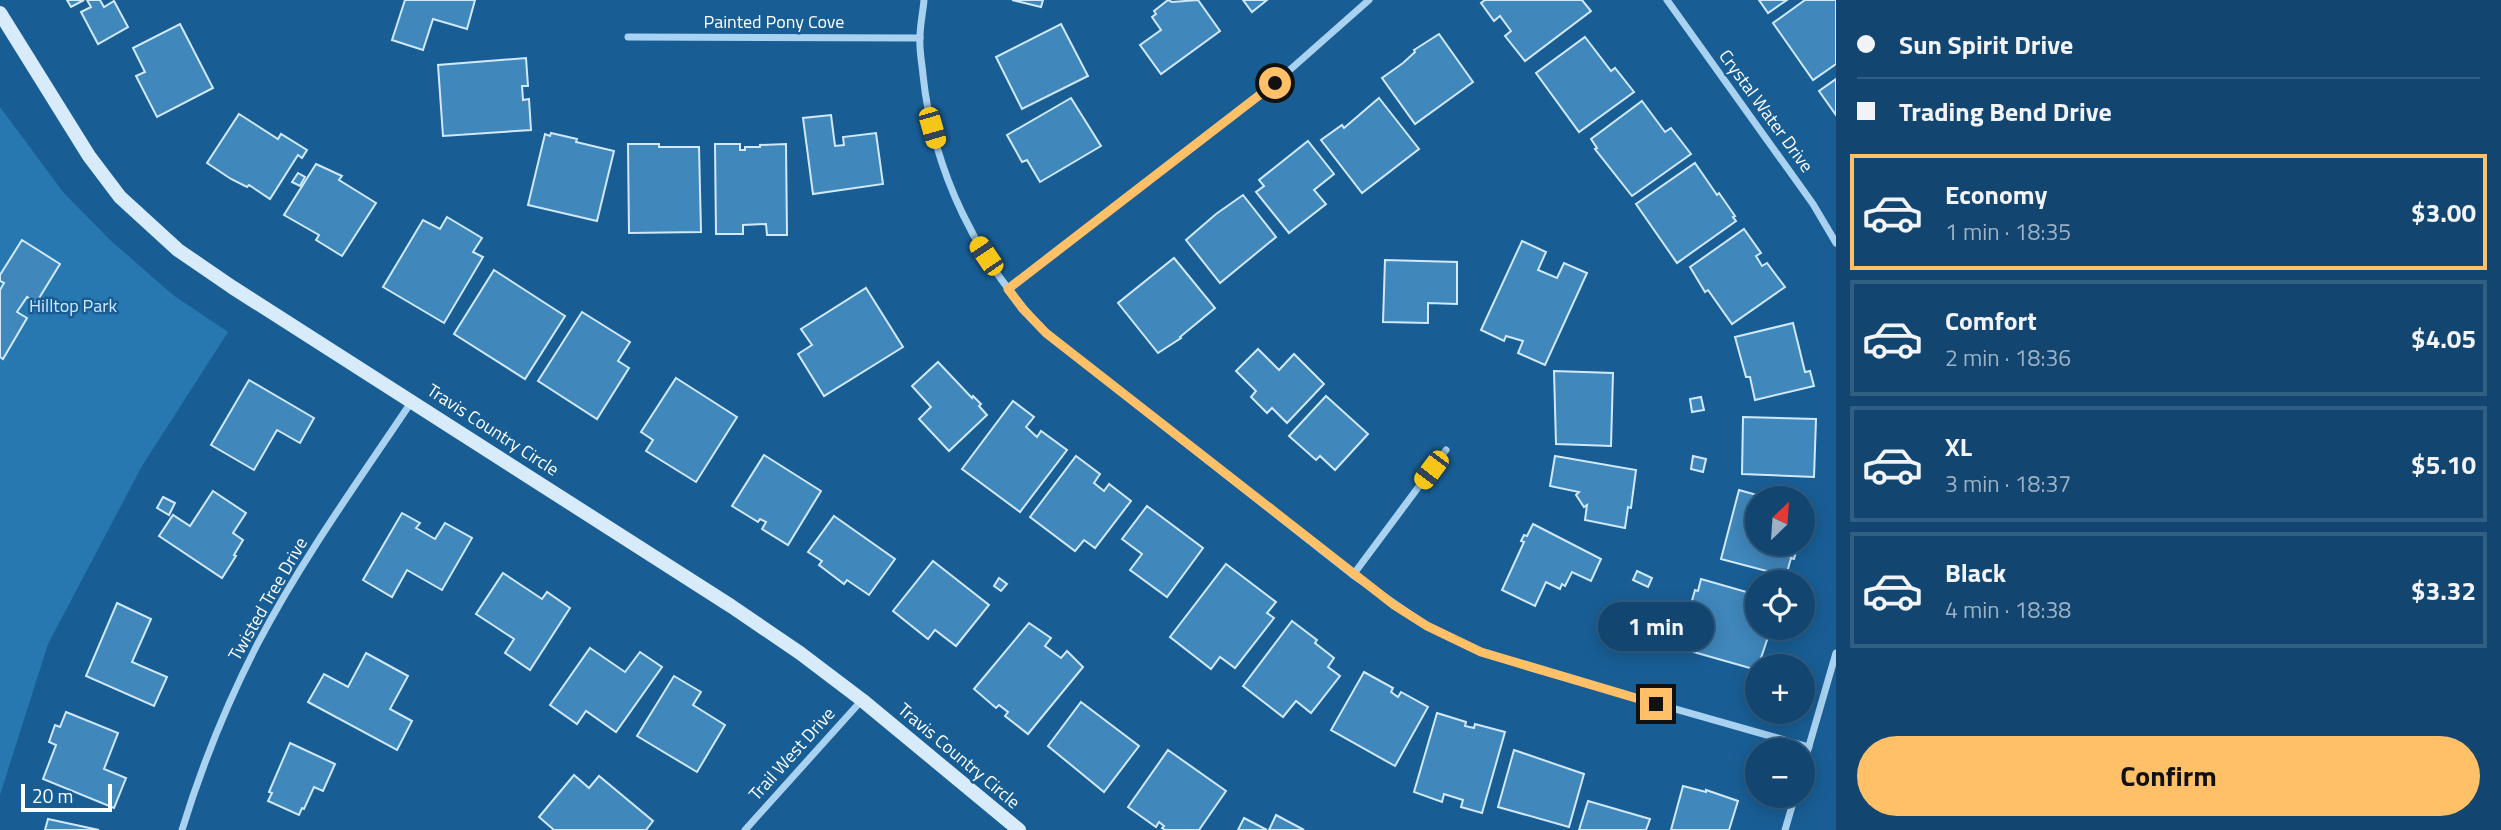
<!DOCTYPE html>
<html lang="en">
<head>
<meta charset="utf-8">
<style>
  body { margin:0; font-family:"Titillium Web",sans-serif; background:#1b4d75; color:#f1f3f6; height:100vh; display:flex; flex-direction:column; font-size:26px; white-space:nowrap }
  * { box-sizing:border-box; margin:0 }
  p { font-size:23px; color:#9cb1c3 }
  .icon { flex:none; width:38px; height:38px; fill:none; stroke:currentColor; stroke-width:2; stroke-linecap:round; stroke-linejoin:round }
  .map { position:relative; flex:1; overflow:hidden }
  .sheet { display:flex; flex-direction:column; background:#124670; width:665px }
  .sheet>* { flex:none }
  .banner { display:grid; align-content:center; height:154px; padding:0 21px; background:#124670 }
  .needle { width:46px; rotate:25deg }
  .buttons { position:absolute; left:1745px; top:486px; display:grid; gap:14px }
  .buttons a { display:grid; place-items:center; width:70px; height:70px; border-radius:50%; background:#124670; box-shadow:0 4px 18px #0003,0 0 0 2px #315e83; font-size:35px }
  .scale { position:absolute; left:21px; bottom:18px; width:91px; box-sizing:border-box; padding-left:7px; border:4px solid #fff; border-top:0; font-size:19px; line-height:24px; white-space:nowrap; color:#fff; -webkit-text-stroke:5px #185e95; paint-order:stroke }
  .end { position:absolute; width:32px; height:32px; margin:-16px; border:9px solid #ffc068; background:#111; box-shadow:0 0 0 4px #111 }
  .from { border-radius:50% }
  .bubble { position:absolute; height:49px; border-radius:24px; background:#124670; box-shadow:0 4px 18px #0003,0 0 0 2px #315e83; font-size:23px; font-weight:700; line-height:49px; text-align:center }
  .car { position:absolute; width:21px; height:42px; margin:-21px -10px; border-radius:9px; box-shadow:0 0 5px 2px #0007; background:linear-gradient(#f5c518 24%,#345 0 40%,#f5c518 0 76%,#345 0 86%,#f5c518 0) }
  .banner b { display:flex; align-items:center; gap:24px; height:66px; font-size:26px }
  .banner b+b { border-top:2px solid #315e83 }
  .banner i { width:18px; height:18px; background:#f1f3f6 }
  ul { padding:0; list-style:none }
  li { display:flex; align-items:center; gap:21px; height:116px; margin:0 14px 10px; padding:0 7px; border:4px solid #315e83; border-radius:0px }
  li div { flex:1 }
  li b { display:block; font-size:26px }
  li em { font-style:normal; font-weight:700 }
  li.selected { border-color:#ffc068 }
  li>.icon { width:63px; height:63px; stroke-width:1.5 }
  .action { display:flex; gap:14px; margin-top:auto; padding:14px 21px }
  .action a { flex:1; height:80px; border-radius:42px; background:#ffc068; color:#111; font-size:28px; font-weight:700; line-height:80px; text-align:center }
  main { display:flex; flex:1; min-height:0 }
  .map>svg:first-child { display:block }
  .green { fill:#2777b1 }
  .building { fill:#4087bc; stroke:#d0e9fc; stroke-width:2 }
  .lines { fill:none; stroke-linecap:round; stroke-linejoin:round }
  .street { stroke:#a9d2f1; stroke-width:7 }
  .secondary { stroke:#d7ebfb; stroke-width:14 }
  .route { stroke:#ffc068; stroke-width:9 }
  .labels { text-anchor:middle; stroke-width:5; stroke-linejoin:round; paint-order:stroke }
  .street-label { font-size:18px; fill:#fff; stroke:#185e95 }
  .park-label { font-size:18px; fill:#d0e9fc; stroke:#185e95 }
</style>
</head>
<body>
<main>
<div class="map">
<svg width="1836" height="830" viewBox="0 0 1836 830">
  <rect width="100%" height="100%" fill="#185e95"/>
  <path class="green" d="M0,107L63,192L110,240L173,295L228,332L142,466L48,644L0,795Z"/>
  <g class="building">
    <path d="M67,0H84L71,7Z"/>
    <path d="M87,0H100L104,7L114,1L128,27L98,44L81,12L91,7Z"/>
    <path d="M405,0H475L467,29L433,19L423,50L392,40Z"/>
    <path d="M1012,0H1043L1041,7Z"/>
    <path d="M1168,0L1172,2L1198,0L1220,31L1161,74L1140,45L1161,30L1152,17L1156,14L1154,11Z"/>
    <path d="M1243,0H1267L1252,12Z"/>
    <path d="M1485,0H1582L1591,11L1525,61L1505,36L1511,31L1500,16L1494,21L1481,3Z"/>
    <path d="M1759,0H1787L1768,13Z"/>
    <path d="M1805,0H1836V64L1813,80L1773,23Z"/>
    <path d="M180,24L213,88L157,117L136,76L145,72L133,48Z"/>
    <path d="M1061,24L1088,76L1022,109L996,57Z"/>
    <path d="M1439,34L1473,82L1415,124L1382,78L1403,63L1415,52L1414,50Z"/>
    <path d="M1585,37L1611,71L1615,68L1634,92L1579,132L1536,73Z"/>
    <path d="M526,58L528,86H522L523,100L529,99L531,130L443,136L438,65Z"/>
    <path d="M1836,79V115L1819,91Z"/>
    <path d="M1071,98L1101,146L1040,182L1027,160L1022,162L1007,135Z"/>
    <path d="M1379,98L1419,149L1362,193L1321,140L1342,125L1344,128Z"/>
    <path d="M1642,101L1665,132L1671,128L1691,154L1632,196L1595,149L1597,148L1591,139Z"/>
    <path d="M239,114L278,139L281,134L307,150L302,158L298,155L270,199L249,185L247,187L231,179L207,163Z"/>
    <path d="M831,115L835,146L844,145L843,137L876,133L883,184L813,194L803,118Z"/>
    <path d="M551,133L577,139L576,142L614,151L597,221L528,205L545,134L550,136Z"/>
    <path d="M1308,141L1334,174L1314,190L1326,204L1289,233L1256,192L1264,186L1259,180Z"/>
    <path d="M628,144H659V147H699L701,232L629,233Z"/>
    <path d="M715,144H740V150H745V147H760V145L786,144L787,235H767L766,224L743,225V234H716Z"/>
    <path d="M1695,163L1717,195L1719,193L1735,216L1733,217L1736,221L1677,263L1636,204Z"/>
    <path d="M316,164L342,176L339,180L376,203L342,256L316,240L319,235L284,215Z"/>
    <path d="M298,173L305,177L300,186L292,182Z"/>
    <path d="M1243,195L1276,237L1220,283L1186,240L1216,214Z"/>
    <path d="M447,217L482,238L473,252L483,257L444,323L383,287L423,220L440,229Z"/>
    <path d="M1744,229L1761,253L1756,256L1762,266L1767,263L1785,287L1732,324L1708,290L1705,292L1690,267Z"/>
    <path d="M22,240L60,264L36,303L27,297L17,312L27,318L3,359L0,357V290L4,283L0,281V275Z"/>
    <path d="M1522,241L1546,252L1538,270L1557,278L1564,263L1587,273L1545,365L1518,353L1523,341L1506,336L1504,341L1481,330Z"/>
    <path d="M1174,258L1215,308L1180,337L1181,338L1158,353L1118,303Z"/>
    <path d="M1385,260L1457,262V304L1428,303V323L1383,322Z"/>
    <path d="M494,270L565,316L525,379L454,334Z"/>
    <path d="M866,288L903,347L824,396L798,354L812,345L801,329Z"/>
    <path d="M582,312L630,342L618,361L629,368L597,419L538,381Z"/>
    <path d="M1793,323L1805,372L1810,371L1814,386L1755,400L1750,377H1746L1735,337Z"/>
    <path d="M1258,349L1279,370L1294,354L1324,384L1287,423L1272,408L1267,413L1251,397L1256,391L1236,371Z"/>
    <path d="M938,362L972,398L973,396L981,404L979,406L987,415L949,451L919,419L931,407L912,386Z"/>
    <path d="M1554,371L1613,373L1611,446L1556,444Z"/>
    <path d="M676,378L737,417L696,482L646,451L653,440L641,432Z"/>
    <path d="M249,380L314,418L300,443L277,430L254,470L211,445Z"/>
    <path d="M1326,396L1368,434L1335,470L1320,456L1316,460L1289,436Z"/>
    <path d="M1701,397L1704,410L1692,412L1690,399Z"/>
    <path d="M1013,401L1034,417L1026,427L1037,437L1041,431L1067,450L1020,512L962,469Z"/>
    <path d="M1743,417L1816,419L1814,477L1742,474Z"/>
    <path d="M764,455L821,491L788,545L762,529L766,522L760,519L758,522L732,506Z"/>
    <path d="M1076,456L1100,474L1094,483L1104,491L1109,484L1131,501L1095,548L1084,540L1075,551L1030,517Z"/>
    <path d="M1555,456L1636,470L1631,508L1628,507L1625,528L1585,520L1587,505L1584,507L1576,495L1579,492L1550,486Z"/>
    <path d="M1693,456L1706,459L1703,472L1691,469Z"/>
    <path d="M1739,490L1771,499H1757V544L1798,545L1794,559L1791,558L1786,576L1721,559Z"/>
    <path d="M213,491L246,513L233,533L243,540L234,555L236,556L222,578L159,536L173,515L190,526Z"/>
    <path d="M163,497L175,503L169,515L157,508Z"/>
    <path d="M1147,506L1203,548L1167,597L1130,570L1142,554L1122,539Z"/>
    <path d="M1802,507L1810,509L1802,538Z"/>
    <path d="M402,513L420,523L416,528L435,539L445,523L472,538L442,590L407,570L392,597L363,580Z"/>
    <path d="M834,516L895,559L869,595L847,580L844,584L819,565L822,561L808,552Z"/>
    <path d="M1533,524L1601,559L1591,581L1572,572L1565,586L1562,584L1560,589L1546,582L1535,606L1502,590L1524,542L1521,541L1524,535L1527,536Z"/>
    <path d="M933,561L989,605L956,646L935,630L928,639L893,611Z"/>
    <path d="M1226,564L1276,602L1267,613L1274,618L1235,668L1220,657L1211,669L1170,637Z"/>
    <path d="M1637,571L1652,578L1648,587L1633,580Z"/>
    <path d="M503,573L542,599L547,592L570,608L530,670L505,653L514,639L476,614Z"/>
    <path d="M999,578L1007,584L1001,591L994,586Z"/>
    <path d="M1701,579L1757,595V628H1774L1773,632L1770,631L1757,670L1683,649L1693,612L1689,611L1695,590L1698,591Z"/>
    <path d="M117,603L151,619L132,662L167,677L154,706L86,676Z"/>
    <path d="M1292,621L1317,640L1315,643L1334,658L1328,667L1340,676L1311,713L1296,701L1283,717L1243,686Z"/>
    <path d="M1029,623L1051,638L1045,646L1061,658L1067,651L1083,667L1028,734L1005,716L1008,712L999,705L996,708L974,689Z"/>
    <path d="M590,648L625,672L640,652L662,667L616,732L586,711L577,724L550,705Z"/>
    <path d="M366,653L408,676L390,709L412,721L397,750L308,702L324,674L348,687Z"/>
    <path d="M1364,672L1393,688L1391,692L1398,697L1401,692L1428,707L1395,766L1331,730Z"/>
    <path d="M674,676L701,692L693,705L725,725L697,772L637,736Z"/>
    <path d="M1081,702L1139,746L1104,792L1048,746Z"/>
    <path d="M66,712L118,733L104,769L126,778L114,808L43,779L56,745L49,742L55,725L60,727Z"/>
    <path d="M1437,713L1466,722L1465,726L1474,728L1475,724L1505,732L1482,813L1461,807L1463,800L1444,794L1442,802L1414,792Z"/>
    <path d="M290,743L335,764L323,791L314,787L304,809L302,808L299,815L268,801L272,793L269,792Z"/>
    <path d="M1168,750L1226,791L1199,830H1165L1162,828L1164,826L1159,822L1156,827L1128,807Z"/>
    <path d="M1514,750L1584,774L1569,827L1498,807Z"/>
    <path d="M574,775L589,788L599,776L653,821L646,830H554L539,817Z"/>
    <path d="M1683,786L1706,792V790L1738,801L1729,830H1671Z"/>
    <path d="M1588,801L1650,819L1646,830H1579Z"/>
    <path d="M1276,815L1304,830H1269Z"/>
    <path d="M1244,818L1267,830H1238Z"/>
    <path d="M48,819L99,830H45Z"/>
  </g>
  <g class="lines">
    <g class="street">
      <path d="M924,0C923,12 920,25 920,37C919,50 922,63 923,75C933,172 978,263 1046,333L1353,575L1427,626L1481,652L1531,668L1809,747"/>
      <path d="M1667,0L1813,204L1836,243"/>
      <path d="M628,37L920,38"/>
      <path d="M1008,289L1275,83L1369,0"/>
      <path d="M1353,575L1446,450"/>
      <path d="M1802,770L1836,653"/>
      <path d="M182,830C202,765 227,703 258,643C302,559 359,480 412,401"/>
      <path d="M745,830L862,700"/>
      <path d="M1785,830L1795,796"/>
    </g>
    <path class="secondary" d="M0,13L89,156L120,197L178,250L232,287L731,606L800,653L862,700L1019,830"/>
  </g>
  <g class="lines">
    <path class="route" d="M1275,83L1008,289L1023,309L1046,333L1394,605L1427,626L1481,652L1656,704"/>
  </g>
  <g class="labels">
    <g class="street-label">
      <text x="774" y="28">Painted Pony Cove</text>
      <text transform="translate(1766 111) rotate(54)" y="6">Crystal Water Drive</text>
      <text transform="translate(493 430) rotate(33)" y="6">Travis Country Circle</text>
      <text transform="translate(268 599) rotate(-60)" y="6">Twisted Tree Drive</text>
      <text transform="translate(792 754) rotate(-48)" y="6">Trail West Drive</text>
      <text transform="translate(959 756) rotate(40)" y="6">Travis Country Circle</text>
    </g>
    <g class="park-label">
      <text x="73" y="312">Hilltop Park</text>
    </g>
  </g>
</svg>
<div class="buttons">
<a><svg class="needle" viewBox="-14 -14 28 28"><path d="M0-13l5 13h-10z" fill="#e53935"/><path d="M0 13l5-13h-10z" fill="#9cb1c3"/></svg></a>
<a><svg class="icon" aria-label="locate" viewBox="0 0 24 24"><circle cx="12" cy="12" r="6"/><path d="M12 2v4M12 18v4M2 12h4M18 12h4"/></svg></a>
<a>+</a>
<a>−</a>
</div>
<div class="scale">20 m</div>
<i class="end from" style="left:1275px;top:83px"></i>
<i class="end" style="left:1656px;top:704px"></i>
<div class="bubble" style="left:1598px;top:602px;width:116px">1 min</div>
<i class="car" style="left:932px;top:128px;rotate:164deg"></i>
<i class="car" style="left:986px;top:256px;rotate:326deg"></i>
<i class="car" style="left:1431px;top:470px;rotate:217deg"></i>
</div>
<section class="sheet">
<div class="banner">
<b><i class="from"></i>Sun Spirit Drive</b>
<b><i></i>Trading Bend Drive</b>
</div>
<ul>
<li class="selected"><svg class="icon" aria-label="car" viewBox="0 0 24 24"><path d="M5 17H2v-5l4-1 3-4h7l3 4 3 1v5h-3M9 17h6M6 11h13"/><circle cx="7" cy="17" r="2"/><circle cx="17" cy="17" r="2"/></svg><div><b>Economy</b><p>1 min · 18:35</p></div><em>$3.00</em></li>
<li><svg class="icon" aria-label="car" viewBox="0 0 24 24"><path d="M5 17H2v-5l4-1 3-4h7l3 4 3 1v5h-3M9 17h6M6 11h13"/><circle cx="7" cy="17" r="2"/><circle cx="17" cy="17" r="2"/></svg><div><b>Comfort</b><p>2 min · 18:36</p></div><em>$4.05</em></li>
<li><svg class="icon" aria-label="car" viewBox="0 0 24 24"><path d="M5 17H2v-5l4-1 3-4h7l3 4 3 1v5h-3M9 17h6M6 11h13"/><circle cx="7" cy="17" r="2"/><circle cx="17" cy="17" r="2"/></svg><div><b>XL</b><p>3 min · 18:37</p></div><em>$5.10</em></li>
<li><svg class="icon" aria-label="car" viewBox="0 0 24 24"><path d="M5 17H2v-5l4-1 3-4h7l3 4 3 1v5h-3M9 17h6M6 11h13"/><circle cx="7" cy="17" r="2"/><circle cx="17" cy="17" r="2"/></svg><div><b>Black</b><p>4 min · 18:38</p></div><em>$3.32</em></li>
</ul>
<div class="action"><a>Confirm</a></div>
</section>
</main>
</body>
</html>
